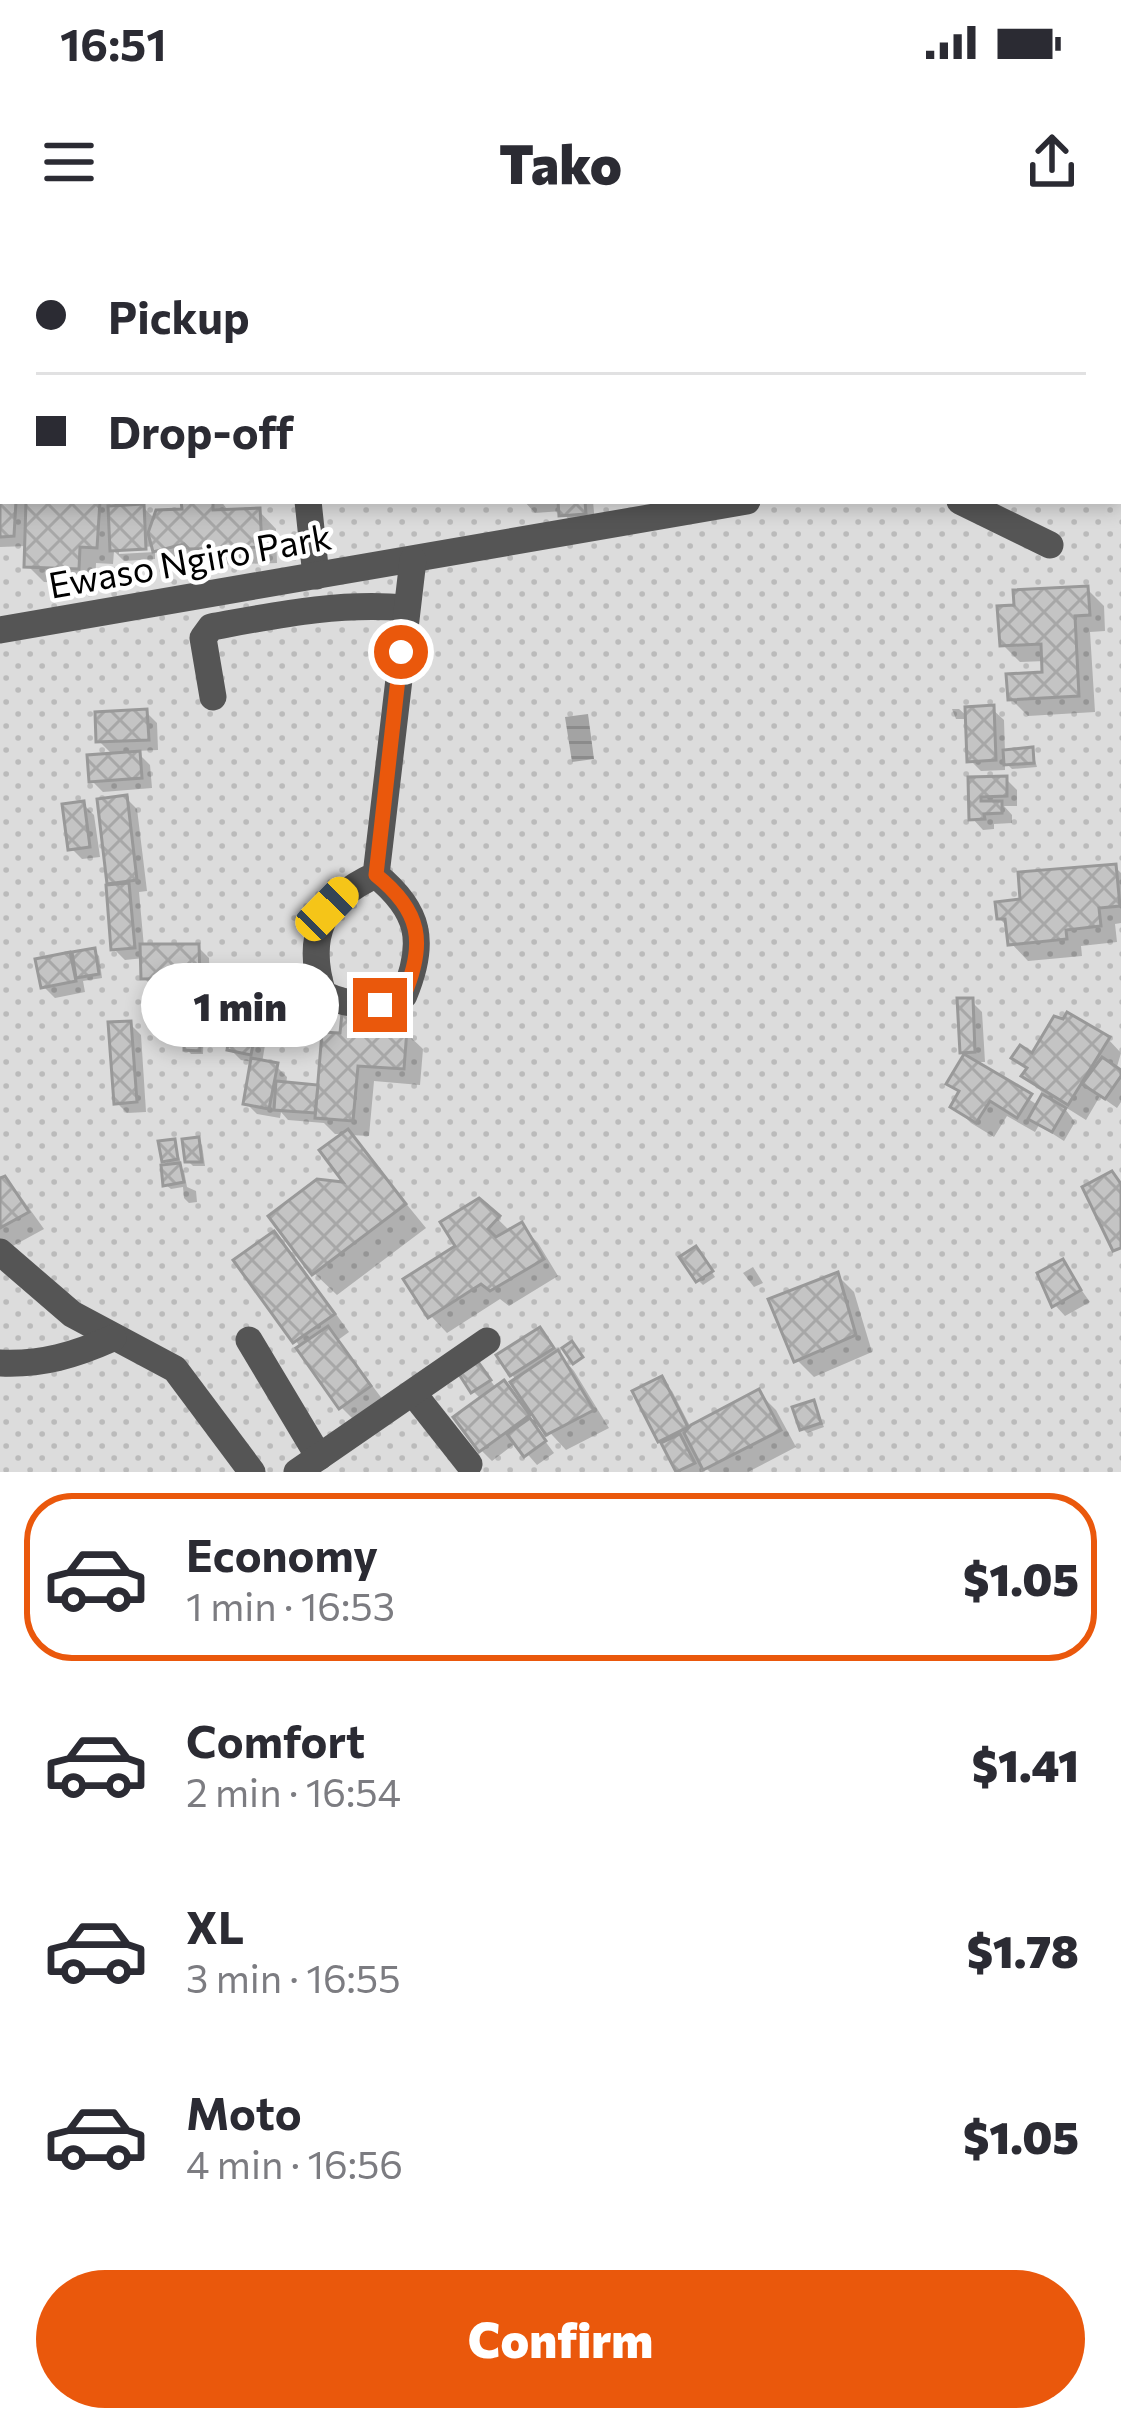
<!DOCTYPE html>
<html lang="en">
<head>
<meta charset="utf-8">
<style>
  body { margin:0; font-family:Commissioner,sans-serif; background:#f7f7f7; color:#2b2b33; height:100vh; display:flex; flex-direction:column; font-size:45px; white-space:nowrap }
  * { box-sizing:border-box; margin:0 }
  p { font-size:39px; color:#7c7c81 }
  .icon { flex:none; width:66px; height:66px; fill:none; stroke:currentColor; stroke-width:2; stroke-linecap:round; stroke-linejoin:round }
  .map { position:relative; height:1232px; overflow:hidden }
  .details { display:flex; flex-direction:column; background:#fff; flex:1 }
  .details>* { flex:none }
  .hud { position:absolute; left:0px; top:0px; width:1122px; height:264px; box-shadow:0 6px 18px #0003; display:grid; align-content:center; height:264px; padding:0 36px; background:#fff }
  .end { position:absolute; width:54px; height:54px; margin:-27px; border:15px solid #ea580c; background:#fff; box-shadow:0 0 0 6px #fff }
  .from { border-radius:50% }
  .bubble { position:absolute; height:84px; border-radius:42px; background:#fff; box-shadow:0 6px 18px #0003; font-size:39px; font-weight:800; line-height:84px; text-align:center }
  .car { position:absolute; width:36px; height:72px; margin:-36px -18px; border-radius:15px; box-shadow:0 0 9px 3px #0007; background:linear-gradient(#f5c518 24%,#345 0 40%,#f5c518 0 76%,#345 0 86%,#f5c518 0) }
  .hud b { display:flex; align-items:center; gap:42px; height:114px; font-size:45px }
  .hud b+b { border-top:3px solid #e1e1e2 }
  .hud i { width:30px; height:30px; background:#2b2b33 }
  ul { padding:21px 0 0; list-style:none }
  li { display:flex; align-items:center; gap:36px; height:168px; margin:0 24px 18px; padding:0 12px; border:6px solid transparent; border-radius:48px }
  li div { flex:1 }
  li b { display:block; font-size:45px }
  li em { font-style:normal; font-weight:800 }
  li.selected { border-color:#ea580c }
  li>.icon { width:108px; height:108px; stroke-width:1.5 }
  .primary-button { display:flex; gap:24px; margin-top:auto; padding:24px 36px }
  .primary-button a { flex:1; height:138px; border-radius:72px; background:#ea580c; color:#fff; font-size:48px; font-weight:800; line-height:138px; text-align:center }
  .status { display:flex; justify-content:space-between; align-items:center; height:84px; padding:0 60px; background:#fff; direction:ltr }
  .status svg { height:33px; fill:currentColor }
  header { display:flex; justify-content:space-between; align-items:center; height:156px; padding:0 36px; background:#fff; font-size:54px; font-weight:800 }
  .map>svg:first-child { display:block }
  .garden { fill:url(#garden-dots); fill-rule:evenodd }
  .water { fill:url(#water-rules) }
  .shadow { fill:#0003 }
  .building { fill:url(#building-cross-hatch); stroke:#999; stroke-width:3 }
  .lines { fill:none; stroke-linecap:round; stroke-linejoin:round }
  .minor { stroke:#555; stroke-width:27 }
  .route { stroke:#ea580c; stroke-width:15 }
  .labels { text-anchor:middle; stroke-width:9; stroke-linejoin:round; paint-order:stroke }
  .street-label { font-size:36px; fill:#000; stroke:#fff }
</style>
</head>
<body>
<div class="status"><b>16:51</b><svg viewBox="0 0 49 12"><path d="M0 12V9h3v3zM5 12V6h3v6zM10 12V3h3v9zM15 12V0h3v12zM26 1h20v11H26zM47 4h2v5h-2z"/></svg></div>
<header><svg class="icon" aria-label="menu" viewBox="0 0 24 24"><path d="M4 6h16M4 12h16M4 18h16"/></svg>Tako<svg class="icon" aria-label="share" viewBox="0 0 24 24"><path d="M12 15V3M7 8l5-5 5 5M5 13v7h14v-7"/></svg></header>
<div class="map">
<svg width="1121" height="1232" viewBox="0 0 1121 1232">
  <defs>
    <pattern id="garden-dots" width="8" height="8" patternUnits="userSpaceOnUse" patternTransform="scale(3)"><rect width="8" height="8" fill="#dcdcdc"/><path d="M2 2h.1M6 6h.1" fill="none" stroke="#bbb" stroke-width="1.8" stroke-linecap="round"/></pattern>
    <pattern id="water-rules" width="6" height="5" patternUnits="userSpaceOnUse" patternTransform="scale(3)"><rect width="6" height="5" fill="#a3a3a3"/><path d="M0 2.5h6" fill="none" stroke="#8b8b8b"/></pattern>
    <pattern id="building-cross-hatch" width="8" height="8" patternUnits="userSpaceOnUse" patternTransform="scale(3)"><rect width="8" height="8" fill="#c4c4c4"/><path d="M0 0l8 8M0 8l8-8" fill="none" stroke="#a7a7a7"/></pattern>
  </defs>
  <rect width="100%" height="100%" fill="#fff"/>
  <path class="garden" d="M0,0H1121V1232H0ZM3,3H1119V261H3Z"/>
  <path class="water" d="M588,474L594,519L572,522L565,477Z"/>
  <g class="shadow">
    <rect x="1119" y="115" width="2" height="41"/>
    <path d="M0,239L3,261H109L112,268L143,267L156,280L185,272L184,261H221L229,272L259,271L276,289L277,323L209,325L204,320L173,327L157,312L161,306L119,308V314L155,312V319L124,321L114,311L113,324L96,323L95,344L44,342L27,325V306L0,307Z"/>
    <path d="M524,261H593L595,284L573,285L562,271L535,273Z"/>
    <path d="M1087,349L1104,366L1105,391L1090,392L1095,472L1028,476L1011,459L1045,435V421L1020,422L1003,405Z"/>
    <path d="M952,469H959L969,478L992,469L1004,480L1005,513L1032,510L1037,527L1012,529L1005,522V530L981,531L970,520L969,479H956Z"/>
    <path d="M146,472L157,483L158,510L136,511L150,525L152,548L103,552L92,541L114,516L99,501Z"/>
    <path d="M1006,539L1017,550V566H1004L1012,575V583L994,584V589L983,590L972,578L971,540Z"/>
    <path d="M126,558L137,569L147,651L139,652L144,707H198L209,718L210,748L155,749L144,738V718L125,720L114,709L100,562Z"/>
    <path d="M83,564L94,575L100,617L82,619L71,608Z"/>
    <path d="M1115,627L1121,633V683L1115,684L1117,702L1081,706L1082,716L1028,721L1011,703L1009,688L999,678L1024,662Z"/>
    <path d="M94,711L99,716L102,738L83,741L85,752L55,758L44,747L69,715L77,723Z"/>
    <path d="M971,761L982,772L985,822H973L1039,866L1045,855L1025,836L1028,831L1015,818L1108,799L1121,813L1116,830L1121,834V862L1117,868L1100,856L1086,880L1062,865L1075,882L1064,901L1039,885L1035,892L1007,876L994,897L971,883L954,866L961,854L950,843L967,815L963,811Z"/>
    <path d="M210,762L216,775L204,772V776L202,764Z"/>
    <path d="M258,770L269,781L262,823L276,826L287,837L286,845L320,851L343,796L372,779L384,790L405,792L423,809L420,845L374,841L369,896L350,895L426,988L337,1055L314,1033L350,945L346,894H335L324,883L288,880L281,872L280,878L257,874L246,863L253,822L241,820L230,809Z"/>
    <path d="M199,776L204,781L203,814H191L187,809Z"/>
    <path d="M130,784L141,795L146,872L127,873L116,862Z"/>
    <path d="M197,900L202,905L205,926H193L188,921Z"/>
    <path d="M174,902L181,923L177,924L184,931L187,947L196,951L197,962L189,963L184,958L183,947L171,949L166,945L171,927L165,921Z"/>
    <path d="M0,936L21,957L44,989L0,1013Z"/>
    <path d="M479,961L511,992L521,986L538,1003L558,1036L509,1066L500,1059L447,1093L431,1076Z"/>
    <path d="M274,995L291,1012L349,1092L338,1100L386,1164L358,1184L341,1167L296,1101Z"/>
    <path d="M700,1014L715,1037L703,1045L698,1040Z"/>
    <path d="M1062,1023L1090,1062L1065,1076L1055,1065Z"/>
    <path d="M753,1027L763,1043L754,1047L743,1033Z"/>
    <path d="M837,1035L854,1052L872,1112L814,1137L797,1120Z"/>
    <path d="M540,1091L574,1131L609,1188L566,1210L542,1184L536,1189L554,1213L537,1225L517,1202L492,1221L481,1210L482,1160L473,1151L474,1120L497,1149L514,1155L533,1180L537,1177L512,1134Z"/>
    <path d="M661,1140L672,1151L691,1188L759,1153L776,1170L796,1207L748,1232H710L698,1220L702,1232H680L660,1200Z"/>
    <path d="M813,1163L824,1187L807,1193L802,1188Z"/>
  </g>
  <g class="building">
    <path d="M16,261L14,296L0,297V262Z"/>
    <path d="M26,261H100L97,308L80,307L79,329L24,327Z"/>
    <path d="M181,261H213V270L260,268L262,307L189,309L184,304L153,312L148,293L156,270L182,269Z"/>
    <path d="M558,261H585L586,274L559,276Z"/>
    <path d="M144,264L146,309L110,311L108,266Z"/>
    <path d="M1088,346L1090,375L1075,376L1079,456L1008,460L1006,434L1042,432L1041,404L1000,406L997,366L1014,365L1013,350Z"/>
    <path d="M994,465L996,520L967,522L965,467Z"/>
    <path d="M147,469L149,500L96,502L95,472Z"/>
    <path d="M1033,507L1034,523L1004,525L1003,510Z"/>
    <path d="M140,511L142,538L89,542L87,515Z"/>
    <path d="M1007,536V556L981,557V561H1002V573L984,574L985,579L969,580L968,537Z"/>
    <path d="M127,555L137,640L107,644L97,559Z"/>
    <path d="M84,561L90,607L68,610L62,564Z"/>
    <path d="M1116,624L1120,666L1099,668L1101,686L1066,690L1067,699L1008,705L1005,679H997L995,662L1020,659L1018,632Z"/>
    <path d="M129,643L135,708L111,710L106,645Z"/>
    <path d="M140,704H199L200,738L141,739Z"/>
    <path d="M95,708L99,734L76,738L72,712Z"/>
    <path d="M70,712L76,741L41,748L35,719Z"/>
    <path d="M957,758H973L975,812L960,813Z"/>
    <path d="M235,763L260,767L251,815L227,810Z"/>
    <path d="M1067,772L1110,797L1068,865L1021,836L1027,828L1011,818L1020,805L1032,813L1054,776L1063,779Z"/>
    <path d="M184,773H200V811L184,810Z"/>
    <path d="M342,773L374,776L373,786L407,789L404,829L358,826L353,881L315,878L322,792L340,793Z"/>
    <path d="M131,781L137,862L114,864L108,782Z"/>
    <path d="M964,814L1032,854L1017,878L990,861L976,883L950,867L959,851L946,844Z"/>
    <path d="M1102,817L1121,830V836L1105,859L1082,844Z"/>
    <path d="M251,818L278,823L269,869L243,864Z"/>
    <path d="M276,841L318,845L315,873L274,870Z"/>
    <path d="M1042,854L1066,868L1052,892L1028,879Z"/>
    <path d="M348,889L406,964L312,1035L268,976L317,939L343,942L319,910Z"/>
    <path d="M199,897L202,922H185L182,899Z"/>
    <path d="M175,899L178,919L162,922L158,901Z"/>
    <path d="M180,923L184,942L163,946L161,925Z"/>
    <path d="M1112,931L1121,944V1008L1113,1011L1082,947Z"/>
    <path d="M5,936L29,972L0,988V938Z"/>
    <path d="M479,958L500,976L488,989L496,997L522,982L544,1019L490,1051L481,1044L428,1078L403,1039L455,1006L440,982Z"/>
    <path d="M274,991L335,1074L293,1103L233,1020Z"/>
    <path d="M696,1006L713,1031L696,1042L679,1017Z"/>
    <path d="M1063,1019L1081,1050L1052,1067L1037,1033Z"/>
    <path d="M838,1032L856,1095L794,1122L768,1059Z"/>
    <path d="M328,1086L371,1146L339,1169L296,1108Z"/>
    <path d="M540,1087L554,1108L510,1136L496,1115Z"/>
    <path d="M572,1101L583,1117L573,1124L562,1108Z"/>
    <path d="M558,1110L594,1170L546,1195L510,1142Z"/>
    <path d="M474,1116L491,1140L471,1153L455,1128Z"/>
    <path d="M662,1136L688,1187L658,1202L632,1151Z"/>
    <path d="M504,1140L530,1175L479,1212L453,1177Z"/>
    <path d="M759,1149L781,1190L703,1230L684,1193L691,1185Z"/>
    <path d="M814,1160L821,1183L800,1190L792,1167Z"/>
    <path d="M530,1178L546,1201L524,1217L507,1194Z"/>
    <path d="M680,1194L695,1223L676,1232L661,1203Z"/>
  </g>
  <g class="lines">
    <g class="minor">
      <path d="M334,3L337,0"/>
      <path d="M0,136L3,137"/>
      <path d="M308,261L316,336"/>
      <path d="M960,261L1050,305"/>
      <path d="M0,390L747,261"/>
      <path d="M213,457L203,398L211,387C277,375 339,362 406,368"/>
      <path d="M376,635C420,671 426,702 404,755C375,767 353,768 323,754C305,696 322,659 376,635L413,320"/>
      <path d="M0,1012L72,1074L175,1129L252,1232"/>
      <path d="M249,1100L319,1217"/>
      <path d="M0,1123C42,1125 75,1115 113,1098"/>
      <path d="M413,1153L469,1224"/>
      <path d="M297,1232L487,1101"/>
    </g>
  </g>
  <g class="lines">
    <path class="route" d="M380,765L404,755C426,703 421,671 376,635L401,412"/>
  </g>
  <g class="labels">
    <g class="street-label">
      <text transform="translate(190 321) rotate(-10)" y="13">Ewaso Ngiro Park</text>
    </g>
  </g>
</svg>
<i class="end from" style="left:401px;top:412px"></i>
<i class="end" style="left:380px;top:765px"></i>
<div class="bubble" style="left:141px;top:723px;width:198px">1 min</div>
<i class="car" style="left:327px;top:669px;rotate:44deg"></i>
<div class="hud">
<b><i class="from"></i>Pickup</b>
<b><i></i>Drop-off</b>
</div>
</div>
<section class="details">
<ul>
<li class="selected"><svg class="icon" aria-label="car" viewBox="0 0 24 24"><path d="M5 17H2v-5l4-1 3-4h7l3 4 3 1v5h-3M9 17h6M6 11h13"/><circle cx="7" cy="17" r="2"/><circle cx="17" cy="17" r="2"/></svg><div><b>Economy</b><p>1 min · 16:53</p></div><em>$1.05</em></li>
<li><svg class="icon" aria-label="car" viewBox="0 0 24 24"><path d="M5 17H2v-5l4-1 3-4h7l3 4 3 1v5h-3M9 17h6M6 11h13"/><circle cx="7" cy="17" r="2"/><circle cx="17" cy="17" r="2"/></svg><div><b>Comfort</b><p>2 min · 16:54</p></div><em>$1.41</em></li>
<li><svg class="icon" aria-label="car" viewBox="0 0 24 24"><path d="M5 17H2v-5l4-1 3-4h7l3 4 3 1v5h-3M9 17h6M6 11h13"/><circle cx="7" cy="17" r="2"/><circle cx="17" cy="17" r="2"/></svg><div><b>XL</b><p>3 min · 16:55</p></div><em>$1.78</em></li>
<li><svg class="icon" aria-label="car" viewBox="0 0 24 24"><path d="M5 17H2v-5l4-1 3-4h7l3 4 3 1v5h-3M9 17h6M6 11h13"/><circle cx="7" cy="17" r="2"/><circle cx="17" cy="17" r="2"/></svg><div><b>Moto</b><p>4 min · 16:56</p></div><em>$1.05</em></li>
</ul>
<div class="primary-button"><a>Confirm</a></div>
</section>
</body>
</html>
